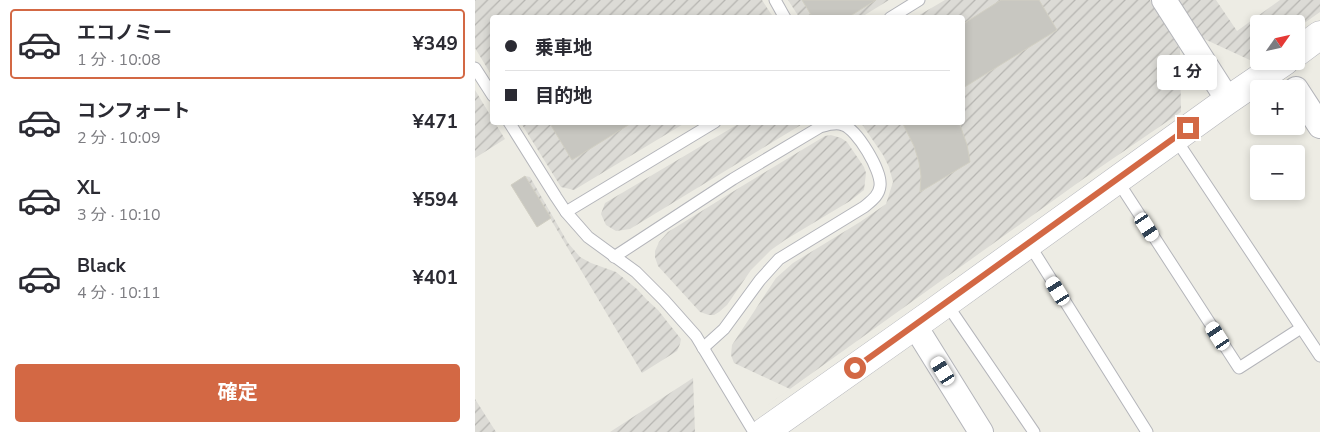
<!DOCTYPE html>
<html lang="ja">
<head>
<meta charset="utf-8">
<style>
  body { margin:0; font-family:"Nunito Sans","Noto Sans JP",sans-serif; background:#f7f7f7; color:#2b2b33; height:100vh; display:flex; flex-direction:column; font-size:19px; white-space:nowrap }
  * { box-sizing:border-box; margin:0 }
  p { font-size:16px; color:#7c7c81 }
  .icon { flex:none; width:28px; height:28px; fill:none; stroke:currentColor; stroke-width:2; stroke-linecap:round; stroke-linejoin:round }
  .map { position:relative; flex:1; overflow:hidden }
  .side { display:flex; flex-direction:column; background:#fff; width:475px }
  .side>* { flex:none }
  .guide { position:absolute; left:15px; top:15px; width:475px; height:110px; border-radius:5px; box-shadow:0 2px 8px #0003; display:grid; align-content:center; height:110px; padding:0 15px; background:#fff }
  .needle { width:32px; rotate:56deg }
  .tools { position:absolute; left:775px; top:15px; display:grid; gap:10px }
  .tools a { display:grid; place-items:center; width:55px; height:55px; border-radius:5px; background:#fff; box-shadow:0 2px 8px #0003; font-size:25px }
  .end { position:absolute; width:22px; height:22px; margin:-11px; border:6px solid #d36844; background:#fff; box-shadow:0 0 0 2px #fff }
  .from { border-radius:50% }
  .bubble { position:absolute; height:35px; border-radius:5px; background:#fff; box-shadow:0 2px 8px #0003; font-size:16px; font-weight:700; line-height:35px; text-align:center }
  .car { position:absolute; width:15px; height:30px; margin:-15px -8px; border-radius:6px; box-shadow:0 0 4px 1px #0007; background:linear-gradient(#fff 24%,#345 0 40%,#fff 0 76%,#345 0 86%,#fff 0) }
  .guide b { display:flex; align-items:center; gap:18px; height:48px; font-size:19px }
  .guide b+b { border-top:1px solid #e1e1e2 }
  .guide i { width:12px; height:12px; background:#2b2b33 }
  ul { padding:9px 0 0; list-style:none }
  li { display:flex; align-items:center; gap:15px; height:70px; margin:0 10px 8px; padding:0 5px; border:2px solid transparent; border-radius:5px }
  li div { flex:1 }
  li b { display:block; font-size:19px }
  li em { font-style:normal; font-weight:700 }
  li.selected { border-color:#d36844 }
  li>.icon { width:45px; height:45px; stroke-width:1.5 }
  .button { display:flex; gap:10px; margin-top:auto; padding:10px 15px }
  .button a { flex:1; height:58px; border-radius:5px; background:#d36844; color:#fff; font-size:20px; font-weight:700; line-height:58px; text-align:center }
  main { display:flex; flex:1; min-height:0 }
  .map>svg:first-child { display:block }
  .industrial { fill:url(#industrial-furrows) }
  .building { fill:#c8c7c1; stroke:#d1cfc3 }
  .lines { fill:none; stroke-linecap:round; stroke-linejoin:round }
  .service-casing { stroke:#b4b5ba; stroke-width:13 }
  .minor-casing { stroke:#b4b5ba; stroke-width:26 }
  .tertiary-casing { stroke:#b4b5ba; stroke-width:29 }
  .service { stroke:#fff; stroke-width:11 }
  .minor { stroke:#fff; stroke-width:24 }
  .tertiary { stroke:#fff; stroke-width:28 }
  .route { stroke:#d36844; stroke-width:6 }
</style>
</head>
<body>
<main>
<section class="side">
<ul>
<li class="selected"><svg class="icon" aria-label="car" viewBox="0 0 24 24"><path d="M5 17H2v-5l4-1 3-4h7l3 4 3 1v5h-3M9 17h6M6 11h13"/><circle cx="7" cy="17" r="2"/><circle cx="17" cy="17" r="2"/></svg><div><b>エコノミー</b><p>1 分 · 10:08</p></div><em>¥349</em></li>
<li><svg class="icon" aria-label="car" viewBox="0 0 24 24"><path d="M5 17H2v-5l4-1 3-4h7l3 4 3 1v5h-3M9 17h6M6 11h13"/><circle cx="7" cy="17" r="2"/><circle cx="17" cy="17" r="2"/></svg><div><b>コンフォート</b><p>2 分 · 10:09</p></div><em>¥471</em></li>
<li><svg class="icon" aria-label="car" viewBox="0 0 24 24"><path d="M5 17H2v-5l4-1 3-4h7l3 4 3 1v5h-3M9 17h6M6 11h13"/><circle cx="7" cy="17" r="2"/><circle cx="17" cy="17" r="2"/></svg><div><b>XL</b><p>3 分 · 10:10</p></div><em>¥594</em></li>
<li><svg class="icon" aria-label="car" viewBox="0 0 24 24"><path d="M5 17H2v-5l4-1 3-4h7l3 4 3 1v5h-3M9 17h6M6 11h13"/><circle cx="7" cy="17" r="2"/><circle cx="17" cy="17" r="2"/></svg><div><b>Black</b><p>4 分 · 10:11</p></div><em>¥401</em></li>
</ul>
<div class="button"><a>確定</a></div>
</section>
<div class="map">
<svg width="845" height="432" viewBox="0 0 845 432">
  <defs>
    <pattern id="industrial-furrows" width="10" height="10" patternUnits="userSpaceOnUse" patternTransform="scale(1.25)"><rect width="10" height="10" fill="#dcdbd6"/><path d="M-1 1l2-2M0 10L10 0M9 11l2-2" fill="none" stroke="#b6b5b1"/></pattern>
  </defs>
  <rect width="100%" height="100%" fill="#edece4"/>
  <g class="industrial">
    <path d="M0,0H287L298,17L18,18L17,76L0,48Z"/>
    <path d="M313,0H414L385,18L324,17Z"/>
    <path d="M470,0H675L705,49L706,112L611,177L255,432L315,389L259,363L256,355L257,345L301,278L318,263L385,222L411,204L418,182L414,167L408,155L386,123L488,122V18L441,17Z"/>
    <path d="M704,0H741L762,31L805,0H845V12L821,29V24H784V56L777,61L727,38Z"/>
    <path d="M0,90L17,118L18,122L20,123L30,139L0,158Z"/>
    <path d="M46,123H210L99,190L86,187Z"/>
    <path d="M265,123H329L155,229L141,231L131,225L126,214L130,203Z"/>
    <path d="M356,135L366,138L372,142L389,167L391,173L389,190L375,201L310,240L296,250L276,270L252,305L244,312L239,315H234L225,312L183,266L180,257V251L184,242L193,232L259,191L350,136Z"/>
    <path d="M50,176L55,177L93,243L105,257L116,263L141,272L162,289L172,300L183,310L206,339L205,344L202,351L167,373Z"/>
    <path d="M218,378L220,432H135Z"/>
    <path d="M0,399L21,432H0Z"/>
  </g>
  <g class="building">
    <path d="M327,0H401L372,18H338Z"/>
    <path d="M526,0H564L582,30L488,88V24Z"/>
    <path d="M74,122H158L97,160Z"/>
    <path d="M427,122H484L492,145L495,162L445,192L446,176L444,162L439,146Z"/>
    <path d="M50,176L76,218L62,227L36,185Z"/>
  </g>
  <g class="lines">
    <g class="service-casing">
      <g id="service">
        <path d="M300,0L310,18"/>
        <path d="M415,18L444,0"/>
        <path d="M0,68L18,96"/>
        <path d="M34,122L81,197L91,212L113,237L161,272L189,300L221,336L279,432"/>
        <path d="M700,138L845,356"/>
        <path d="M642,180L764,368L826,328"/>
        <path d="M91,212L240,122"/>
        <path d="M554,244L672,432"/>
        <path d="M139,257L258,179L345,127C352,125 361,122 368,125C382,129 407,171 405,186C404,196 396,201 389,207L304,259L285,280L249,329L228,348"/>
        <path d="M471,303L559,432"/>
      </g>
    </g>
    <g class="minor-casing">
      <g id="minor">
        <path d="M689,0L753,100"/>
        <path d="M821,89L845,126"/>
        <path d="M440,326L506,432"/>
      </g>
    </g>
    <g class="tertiary-casing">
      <g id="tertiary">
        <path d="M821,53L845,35"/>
        <path d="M289,432L456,314L753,100L810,61"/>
      </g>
    </g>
    <use href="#service" class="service"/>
    <use href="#minor" class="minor"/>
    <use href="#tertiary" class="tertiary"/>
  </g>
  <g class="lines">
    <path class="route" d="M380,368L713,128"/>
  </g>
</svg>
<div class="tools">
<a><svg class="needle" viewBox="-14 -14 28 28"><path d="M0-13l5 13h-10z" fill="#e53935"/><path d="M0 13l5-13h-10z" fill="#7c7c81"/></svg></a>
<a>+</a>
<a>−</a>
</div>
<i class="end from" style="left:380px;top:368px"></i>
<i class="end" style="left:713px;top:128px"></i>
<div class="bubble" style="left:682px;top:55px;width:60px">1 分</div>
<i class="car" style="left:672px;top:227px;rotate:147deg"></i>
<i class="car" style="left:583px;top:291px;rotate:328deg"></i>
<i class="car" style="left:743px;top:336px;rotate:327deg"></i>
<i class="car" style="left:468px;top:371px;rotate:328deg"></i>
<div class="guide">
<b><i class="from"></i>乗車地</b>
<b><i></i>目的地</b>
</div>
</div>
</main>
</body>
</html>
